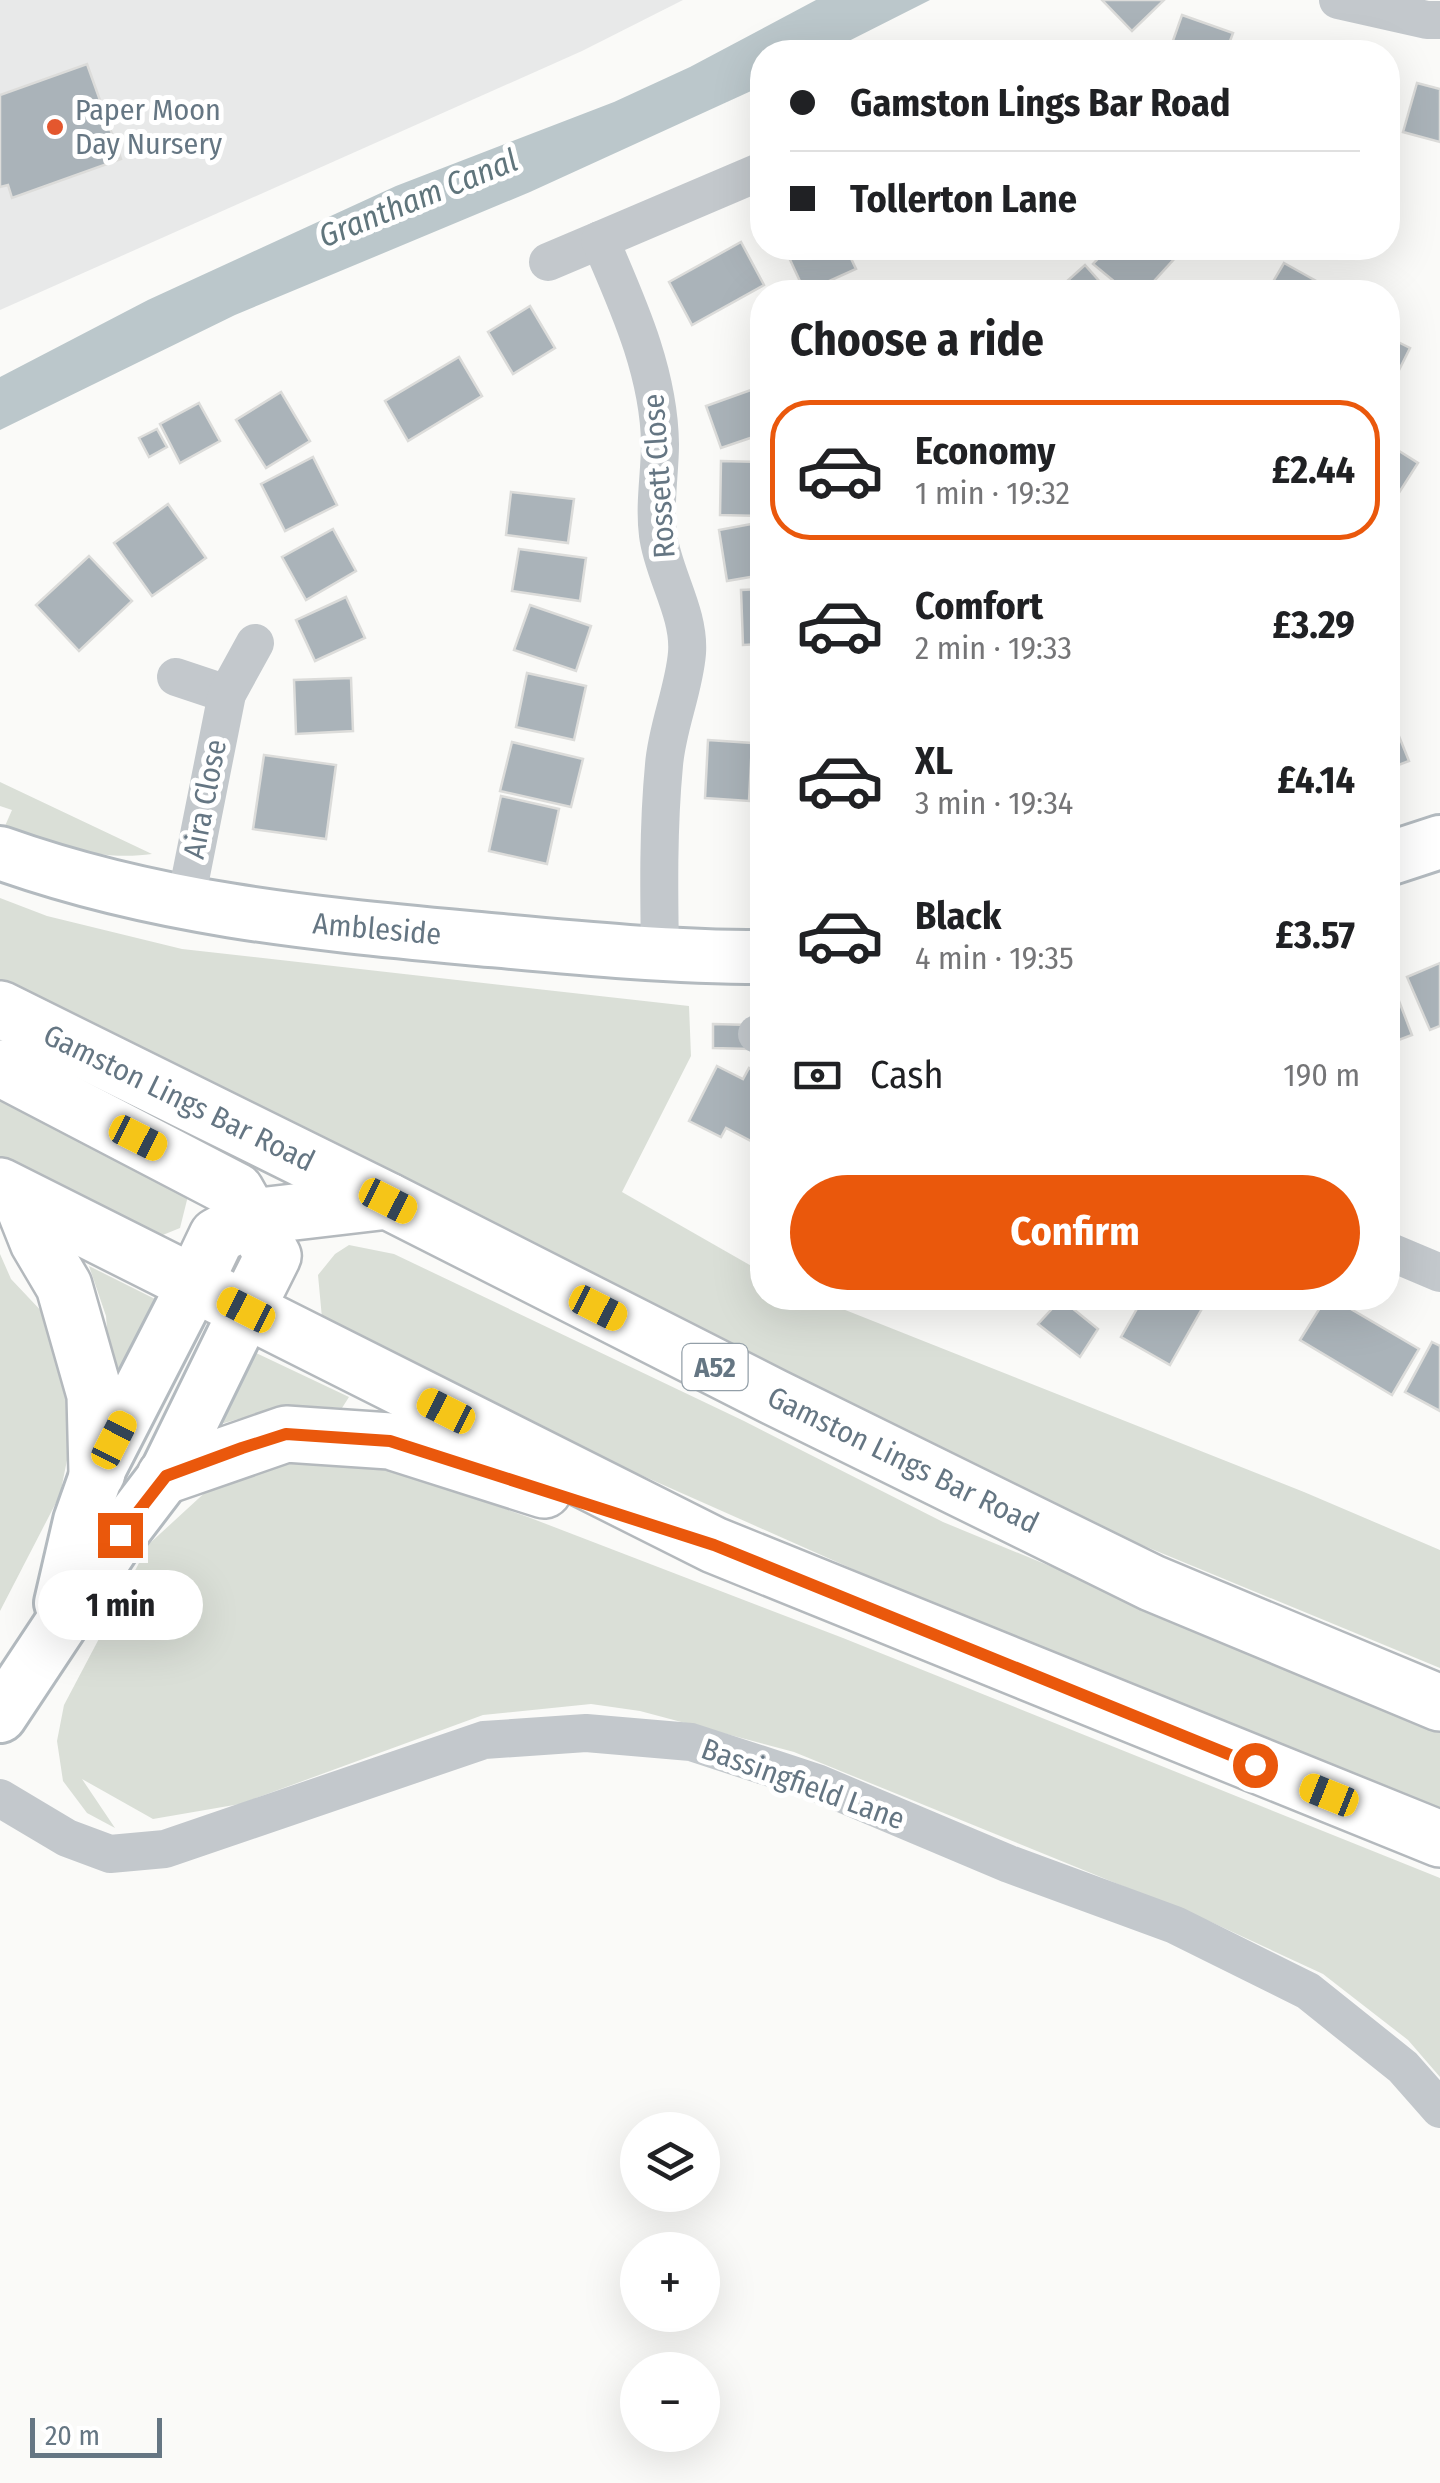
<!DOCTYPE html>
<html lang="en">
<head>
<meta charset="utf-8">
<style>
  body { margin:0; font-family:"Fira Sans Condensed",sans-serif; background:#f2f2f2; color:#202124; height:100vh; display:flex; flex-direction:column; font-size:38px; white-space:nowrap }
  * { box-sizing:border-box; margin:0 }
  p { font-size:32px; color:#757577 }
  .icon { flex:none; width:55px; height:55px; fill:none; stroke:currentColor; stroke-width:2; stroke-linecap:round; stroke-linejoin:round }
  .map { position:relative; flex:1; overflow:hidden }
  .panel { position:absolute; left:750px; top:280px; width:650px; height:1030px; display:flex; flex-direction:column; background:#fff; border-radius:40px; box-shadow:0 10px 40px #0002 }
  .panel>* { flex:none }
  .top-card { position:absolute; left:750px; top:40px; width:650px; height:220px; border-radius:40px; box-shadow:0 10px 40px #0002; display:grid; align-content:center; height:220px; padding:0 40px; background:#fff }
  .controls { position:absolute; left:620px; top:2112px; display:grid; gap:20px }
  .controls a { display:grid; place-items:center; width:100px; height:100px; border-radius:50%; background:#fff; box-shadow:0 10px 40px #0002; font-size:50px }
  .scale { position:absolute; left:30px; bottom:25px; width:132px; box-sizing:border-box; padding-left:10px; border:5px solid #657683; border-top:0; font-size:28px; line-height:35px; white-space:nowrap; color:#657683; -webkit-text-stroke:8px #fff; paint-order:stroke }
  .end { position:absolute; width:45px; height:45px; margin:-22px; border:12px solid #ea580c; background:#fff; box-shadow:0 0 0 5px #fff }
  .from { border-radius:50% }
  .bubble { position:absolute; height:70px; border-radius:35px; background:#fff; box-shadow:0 10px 40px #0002; font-size:32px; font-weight:700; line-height:70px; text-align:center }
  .car { position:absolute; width:30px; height:60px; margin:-30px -15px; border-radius:12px; box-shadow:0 0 8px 2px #0007; background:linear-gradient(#f5c518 24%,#345 0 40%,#f5c518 0 76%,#345 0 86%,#f5c518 0) }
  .top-card b { display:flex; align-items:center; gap:35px; height:95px; font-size:38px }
  .top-card b+b { border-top:2px solid #e0e0e0 }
  .top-card i { width:25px; height:25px; background:#202124 }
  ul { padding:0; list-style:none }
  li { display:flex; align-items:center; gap:30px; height:140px; margin:0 20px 15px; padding:0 20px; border:5px solid transparent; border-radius:40px }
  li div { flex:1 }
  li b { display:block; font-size:38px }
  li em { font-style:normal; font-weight:700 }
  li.on { border-color:#ea580c }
  li>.icon { width:90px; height:90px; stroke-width:1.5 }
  h2 { padding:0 40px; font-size:45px; line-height:120px }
  .pay { display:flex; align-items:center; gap:25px; height:110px; padding:0 40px; font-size:38px }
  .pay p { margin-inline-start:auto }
  .action { display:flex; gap:20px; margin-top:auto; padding:20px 40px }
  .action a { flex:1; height:115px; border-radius:60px; background:#ea580c; color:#fff; font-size:40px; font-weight:700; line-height:115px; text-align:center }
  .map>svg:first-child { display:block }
  .built { fill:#e8e9e9 }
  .green { fill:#dadfd7 }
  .water { fill:#bbc7cb }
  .building { fill:#aab3b9; stroke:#dcdcda; stroke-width:2.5 }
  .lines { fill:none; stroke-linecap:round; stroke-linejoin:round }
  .secondary-casing { stroke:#b3babf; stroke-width:58 }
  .highway-casing { stroke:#b4b9bd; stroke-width:60 }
  .street { stroke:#c3c8cc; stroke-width:38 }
  .secondary { stroke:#fff; stroke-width:52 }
  .highway { stroke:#fff; stroke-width:55 }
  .route { stroke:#ea580c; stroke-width:12 }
  .poi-dot { fill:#e4572e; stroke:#fff; stroke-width:4 }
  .labels { text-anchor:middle; stroke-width:10; stroke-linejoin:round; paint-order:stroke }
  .shield { fill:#fff; stroke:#939fa8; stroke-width:2.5 }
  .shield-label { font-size:28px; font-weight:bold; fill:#657683 }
  .poi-label { font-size:30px; fill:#657683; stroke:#fff; text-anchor:start }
  .street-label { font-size:30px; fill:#657683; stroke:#fff }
  .water-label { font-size:32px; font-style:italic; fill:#60757c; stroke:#fff }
</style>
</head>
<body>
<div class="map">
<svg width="1440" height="2483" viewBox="0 0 1440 2483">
  <rect width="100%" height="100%" fill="#fafaf8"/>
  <path class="built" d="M0,0H683L582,51L0,310Z"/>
  <g class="green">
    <path d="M0,782L152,854C104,861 49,847 5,826L12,810L0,806Z"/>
    <path d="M0,898L47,916L182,949L689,1006L691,1056L622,1192L762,1272V1298H815L1304,1492L1440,1550V1668L1125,1538L822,1404L0,995Z"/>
    <path d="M0,1088L189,1192L180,1228L153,1239L0,1162Z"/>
    <path d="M349,1245L394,1254L744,1421L943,1522L1440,1727V1809L1172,1704L945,1610L553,1436L322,1318L318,1275L335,1254Z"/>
    <path d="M0,1254L11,1279L45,1315L75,1420L60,1495L0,1611Z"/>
    <path d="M89,1266L161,1302L113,1402L106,1316Z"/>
    <path d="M252,1351L349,1397L342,1408C299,1403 259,1413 217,1425Z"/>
    <path d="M307,1452L368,1460L528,1517L843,1638L1440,1878V2077L1408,2040L1323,1974L1211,1922L794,1752L640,1711L591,1704L483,1715L240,1804L153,1819L82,1779L115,1828L87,1813L63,1781L57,1741L64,1705L149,1544L211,1487Z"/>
  </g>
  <path class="water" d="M816,0H930L827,52H762V86L530,192L235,315L0,430V377L148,300L396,186L614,102L690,67Z"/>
  <g class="building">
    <path d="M1102,0H1164L1132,31Z"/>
    <path d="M1182,15L1233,33L1226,52H1169Z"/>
    <path d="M87,64L121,159L12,198L8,185L0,187V95Z"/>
    <path d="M1388,82L1396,84L1388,121Z"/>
    <path d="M1417,83L1440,89V142L1403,132Z"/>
    <path d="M741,242L764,285L692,325L669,282Z"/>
    <path d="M794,248H846L856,269L805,292L786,251Z"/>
    <path d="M1108,248H1163L1175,258L1144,292H1127L1093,264Z"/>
    <path d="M1284,263L1336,292H1267Z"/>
    <path d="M1085,265L1109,292H1055Z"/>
    <path d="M530,306L555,348L513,374L488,332Z"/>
    <path d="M1388,337L1410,348L1389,390H1388Z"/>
    <path d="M459,357L482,396L408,441L385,401Z"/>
    <path d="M762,386V434L721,448L706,406Z"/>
    <path d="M281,392L310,441L266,468L236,420Z"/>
    <path d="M199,403L220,441L180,463L160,424Z"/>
    <path d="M157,429L167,447L149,457L139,438Z"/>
    <path d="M1388,444L1418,463L1395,499L1388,494Z"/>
    <path d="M313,457L337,505L285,531L261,484Z"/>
    <path d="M721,461L762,462V516L720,515Z"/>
    <path d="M511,492L574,499L568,543L506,535Z"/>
    <path d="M168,504L206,558L152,596L114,543Z"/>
    <path d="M762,522V575L727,581L719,530Z"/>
    <path d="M333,529L356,571L306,600L282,557Z"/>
    <path d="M519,549L586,558L580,601L512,591Z"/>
    <path d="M89,556L132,601L79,651L36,605Z"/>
    <path d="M762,589V644L743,645L741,590Z"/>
    <path d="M346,597L365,638L315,661L296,620Z"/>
    <path d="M530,605L591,626L576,671L514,650Z"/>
    <path d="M527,673L586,686L574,740L516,727Z"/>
    <path d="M351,678L353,731L296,734L294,680Z"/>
    <path d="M1388,709L1409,761L1388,769Z"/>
    <path d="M708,740L752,743L749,801L705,798Z"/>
    <path d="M512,742L583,759L571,807L500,791Z"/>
    <path d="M264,755L336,765L326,839L253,829Z"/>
    <path d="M501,796L559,809L547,864L489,851Z"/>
    <path d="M1440,963V1026L1430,1030L1407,977Z"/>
    <path d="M1391,980L1412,1035L1388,1044V981Z"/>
    <path d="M713,1024L751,1025V1049L713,1048Z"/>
    <path d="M717,1066L743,1079L749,1068L762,1075V1119L751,1141L726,1128L721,1137L689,1121Z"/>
    <path d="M1143,1298H1208L1170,1365L1121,1337Z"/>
    <path d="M1326,1298H1332L1419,1349L1392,1395L1300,1340Z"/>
    <path d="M1061,1299L1098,1329L1080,1357L1038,1324Z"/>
    <path d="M1432,1342L1440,1346V1411L1405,1392Z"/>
  </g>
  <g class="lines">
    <g class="secondary-casing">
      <g id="secondary">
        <path d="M0,853C154,908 306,923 468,938C566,947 664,957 762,957"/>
        <path d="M1388,859L1440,842"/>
        <path d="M61,1603L80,1521L97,1473L194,1284"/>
        <path d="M0,1716L120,1535L165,1476L246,1310"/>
      </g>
    </g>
    <g class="highway-casing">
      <g id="highway">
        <path d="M0,1009L388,1201L774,1397L1152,1583L1440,1703"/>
        <path d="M0,1068L236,1191L273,1256L246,1310"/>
        <path d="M0,1186L714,1545L1440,1839"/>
        <path d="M20,1197L38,1242L64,1286L95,1395L97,1473"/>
        <path d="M194,1284L217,1236L252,1217L388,1201"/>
        <path d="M165,1476L286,1434L390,1441L544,1490"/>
      </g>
    </g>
    <g class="street">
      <path d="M1338,0L1427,20H1440"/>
      <path d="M548,262L600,240"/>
      <path d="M176,677L227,694"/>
      <path d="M185,905L227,694L255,643"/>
      <path d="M660,955C659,892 658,828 664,765C667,727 684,690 687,653C690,613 663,574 658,535C654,504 660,474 660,444C659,372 628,305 600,240L762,171"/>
      <path d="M757,1034H762"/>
      <path d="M1388,1251L1440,1273"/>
      <path d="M0,1798L67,1838L110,1854L165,1849L484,1740L586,1733L691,1742L817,1783L1009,1864L1175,1925L1308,1991L1403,2067L1440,2109"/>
    </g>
    <use href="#secondary" class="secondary"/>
    <use href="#highway" class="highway"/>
  </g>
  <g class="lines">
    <path class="route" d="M120,1535L166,1476L242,1448L286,1434L390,1441L714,1545L1255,1765"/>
  </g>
  <circle class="poi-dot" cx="55" cy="127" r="10"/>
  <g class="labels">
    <rect class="shield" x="682.5" y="1344" width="65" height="46" rx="8"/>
    <g class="shield-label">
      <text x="715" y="1377">A52</text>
    </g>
    <g class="poi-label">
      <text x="75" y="120">Paper Moon<tspan x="75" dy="34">Day Nursery</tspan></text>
    </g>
    <g class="street-label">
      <text transform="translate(659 476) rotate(-94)" y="10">Rossett Close</text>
      <text transform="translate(205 799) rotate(-79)" y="10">Aira Close</text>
      <text transform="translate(377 929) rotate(5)" y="10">Ambleside</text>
      <text transform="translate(179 1098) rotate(26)" y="10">Gamston Lings Bar Road</text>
      <text transform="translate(903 1460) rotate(26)" y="10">Gamston Lings Bar Road</text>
      <text transform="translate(803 1784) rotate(20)" y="10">Bassingfield Lane</text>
    </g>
    <g class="water-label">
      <text transform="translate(418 198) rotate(-22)" y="11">Grantham Canal</text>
    </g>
  </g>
</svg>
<div class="controls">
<a><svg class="icon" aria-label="layers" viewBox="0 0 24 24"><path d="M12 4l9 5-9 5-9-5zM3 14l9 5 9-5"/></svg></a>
<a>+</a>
<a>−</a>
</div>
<div class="scale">20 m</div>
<i class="end from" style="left:1255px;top:1765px"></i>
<i class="end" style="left:120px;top:1535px"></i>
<div class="bubble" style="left:38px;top:1570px;width:165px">1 min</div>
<i class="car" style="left:138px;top:1138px;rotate:117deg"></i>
<i class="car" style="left:388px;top:1201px;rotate:117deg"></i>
<i class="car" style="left:598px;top:1308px;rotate:117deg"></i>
<i class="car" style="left:246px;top:1310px;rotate:297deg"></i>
<i class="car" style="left:446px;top:1411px;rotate:297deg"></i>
<i class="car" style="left:114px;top:1440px;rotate:27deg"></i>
<i class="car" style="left:1329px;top:1795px;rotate:292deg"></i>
<div class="top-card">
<b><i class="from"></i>Gamston Lings Bar Road</b>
<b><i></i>Tollerton Lane</b>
</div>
<section class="panel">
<h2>Choose a ride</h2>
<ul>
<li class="on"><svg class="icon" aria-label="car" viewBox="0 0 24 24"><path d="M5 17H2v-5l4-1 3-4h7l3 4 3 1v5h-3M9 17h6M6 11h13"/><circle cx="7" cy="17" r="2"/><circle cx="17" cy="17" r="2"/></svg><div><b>Economy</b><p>1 min · 19:32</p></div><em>£2.44</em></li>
<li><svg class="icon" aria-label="car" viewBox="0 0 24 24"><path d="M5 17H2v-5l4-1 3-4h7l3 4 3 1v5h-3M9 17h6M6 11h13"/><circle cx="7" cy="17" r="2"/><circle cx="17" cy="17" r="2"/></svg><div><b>Comfort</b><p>2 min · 19:33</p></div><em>£3.29</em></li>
<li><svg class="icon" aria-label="car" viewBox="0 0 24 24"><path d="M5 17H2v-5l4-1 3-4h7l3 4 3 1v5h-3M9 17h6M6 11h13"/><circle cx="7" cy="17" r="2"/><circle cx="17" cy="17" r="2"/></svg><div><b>XL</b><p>3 min · 19:34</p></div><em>£4.14</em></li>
<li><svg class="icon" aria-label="car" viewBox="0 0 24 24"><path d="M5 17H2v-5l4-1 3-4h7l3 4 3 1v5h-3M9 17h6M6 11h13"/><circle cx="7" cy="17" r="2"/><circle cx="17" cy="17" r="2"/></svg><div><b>Black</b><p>4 min · 19:35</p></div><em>£3.57</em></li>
</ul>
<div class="pay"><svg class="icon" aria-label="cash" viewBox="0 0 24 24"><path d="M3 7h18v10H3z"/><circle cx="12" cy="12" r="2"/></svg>Cash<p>190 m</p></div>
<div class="action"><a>Confirm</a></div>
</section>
</div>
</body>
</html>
